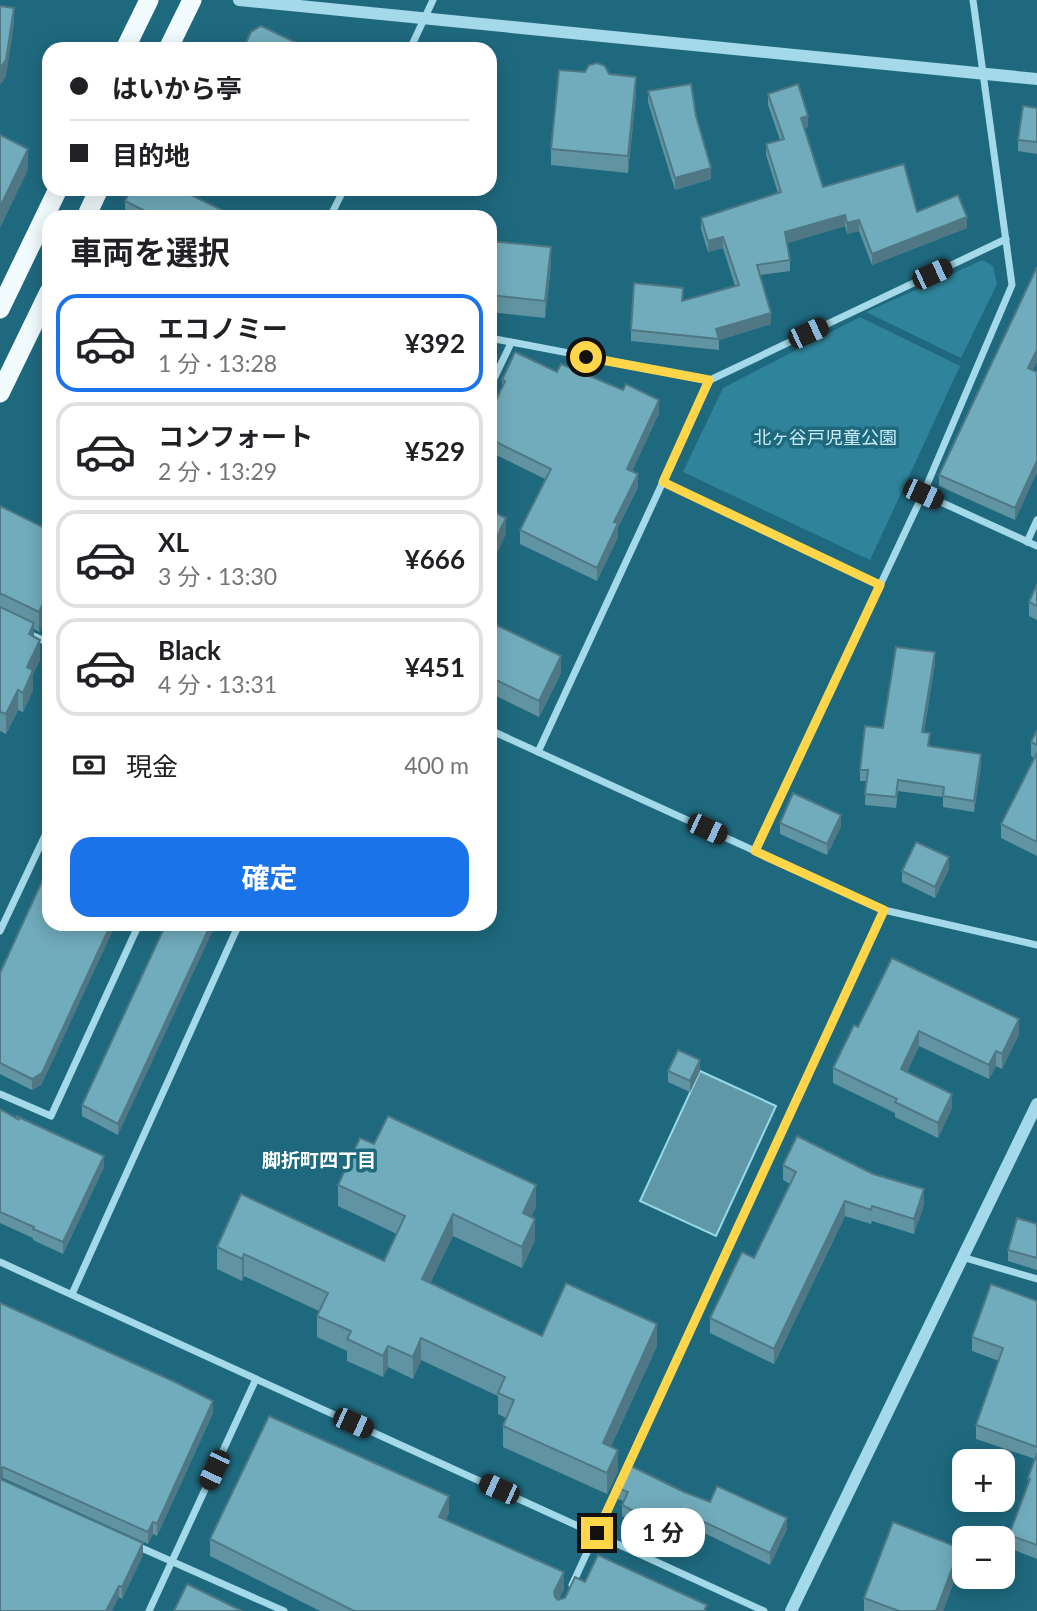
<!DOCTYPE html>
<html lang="ja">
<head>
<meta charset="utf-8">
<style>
  body { margin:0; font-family:Lato,"Noto Sans JP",sans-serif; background:#f6f6f6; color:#202124; height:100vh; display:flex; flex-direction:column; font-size:26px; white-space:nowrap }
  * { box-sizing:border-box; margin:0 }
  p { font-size:23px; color:#757577 }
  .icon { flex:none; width:38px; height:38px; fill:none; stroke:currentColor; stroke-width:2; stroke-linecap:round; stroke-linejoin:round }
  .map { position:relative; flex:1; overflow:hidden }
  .panel { position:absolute; left:42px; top:210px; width:455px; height:721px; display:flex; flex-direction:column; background:#fff; border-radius:21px; box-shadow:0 4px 18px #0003 }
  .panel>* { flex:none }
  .top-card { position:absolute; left:42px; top:42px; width:455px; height:154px; border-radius:21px; box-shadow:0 4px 18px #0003; display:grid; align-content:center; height:154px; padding:0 28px; background:#fff }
  .buttons { position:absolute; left:952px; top:1449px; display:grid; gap:14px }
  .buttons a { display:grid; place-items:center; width:63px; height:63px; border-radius:14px; background:#fff; box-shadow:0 4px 18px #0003; font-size:35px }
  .end { position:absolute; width:32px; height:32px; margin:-16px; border:9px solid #ffd54a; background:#111; box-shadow:0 0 0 4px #111 }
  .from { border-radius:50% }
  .bubble { position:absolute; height:49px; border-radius:21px; background:#fff; box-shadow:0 4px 18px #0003; font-size:23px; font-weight:700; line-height:49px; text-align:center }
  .car { position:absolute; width:21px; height:42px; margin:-21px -10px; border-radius:9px; box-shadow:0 0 5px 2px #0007; background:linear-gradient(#222 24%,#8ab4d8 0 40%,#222 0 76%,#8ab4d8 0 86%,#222 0) }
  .top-card b { display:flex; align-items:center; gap:24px; height:66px; font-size:26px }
  .top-card b+b { border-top:2px solid #e0e0e0 }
  .top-card i { width:18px; height:18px; background:#202124 }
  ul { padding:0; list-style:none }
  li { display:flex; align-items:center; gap:21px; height:98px; margin:0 14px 10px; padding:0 14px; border:4px solid #e0e0e0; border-radius:21px }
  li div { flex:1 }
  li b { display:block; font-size:26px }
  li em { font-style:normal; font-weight:700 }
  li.current { border-color:#1a73e8 }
  li>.icon { width:63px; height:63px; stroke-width:1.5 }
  h2 { padding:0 28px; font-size:32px; line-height:84px }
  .pay { display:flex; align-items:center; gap:18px; height:77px; padding:0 28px; font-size:26px }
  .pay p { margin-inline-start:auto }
  .action { display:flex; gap:14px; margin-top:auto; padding:14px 28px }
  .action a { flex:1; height:80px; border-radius:21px; background:#1a73e8; color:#fff; font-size:28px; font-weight:700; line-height:80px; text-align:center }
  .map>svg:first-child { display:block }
  .green { fill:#2f849b }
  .water { fill:#6198a7; stroke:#96d9e9; stroke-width:2 }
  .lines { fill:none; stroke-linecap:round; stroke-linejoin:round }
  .minor { stroke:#a3d9e8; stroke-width:7 }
  .tertiary { stroke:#a3d9e8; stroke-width:12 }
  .trunk { stroke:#f2fbfe; stroke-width:19 }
  .wall { fill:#6194a2 }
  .shaded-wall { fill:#4f7884 }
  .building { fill:#71acbc; stroke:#4f7884; stroke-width:2 }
  .route { stroke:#ffd54a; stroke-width:9 }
  .labels { text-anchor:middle; stroke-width:7; stroke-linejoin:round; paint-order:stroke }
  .park-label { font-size:18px; fill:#c7ecf6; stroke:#1f697e }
  .neighbourhood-label { font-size:19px; font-weight:bold; fill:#fff; stroke:#1f697e }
</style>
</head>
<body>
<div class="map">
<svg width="1037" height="1611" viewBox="0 0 1037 1611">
  <rect width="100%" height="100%" fill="#1f697e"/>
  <g class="green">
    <path d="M983,260L993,266L997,284L961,358L866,312Z"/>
    <path d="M860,317L960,366L870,560L683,472L723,388Z"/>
  </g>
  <path class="water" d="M700,1071L776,1106L716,1236L640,1201Z"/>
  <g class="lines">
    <g class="minor">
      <path d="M410,49L433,0"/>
      <path d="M330,217L344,189"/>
      <path d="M490,338L710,380L1006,239"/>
      <path d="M490,387L511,343"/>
      <path d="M663,482L880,585"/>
      <path d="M923,494L1037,546"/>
      <path d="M1027,542L1037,520"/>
      <path d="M27,633L49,643"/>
      <path d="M490,730L884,910L1037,945"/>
      <path d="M538,752L710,380"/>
      <path d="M755,851L923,494L1012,285L973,0"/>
      <path d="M0,931L49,827"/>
      <path d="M0,1094L51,1116L139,924"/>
      <path d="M962,1257L1037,1279"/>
      <path d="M0,1262L764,1611"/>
      <path d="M72,1294L239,924"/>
      <path d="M137,1546L284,1611"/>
      <path d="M572,1585L884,910"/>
      <path d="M149,1611L256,1379"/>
    </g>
    <g class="tertiary">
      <path d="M239,0L1037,79"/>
      <path d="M791,1611L1037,1104"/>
    </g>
    <g class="trunk">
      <path d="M125,49L149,0"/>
      <path d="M168,49L192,0"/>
      <path d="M86,217L99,189"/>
      <path d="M0,309L58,189"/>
      <path d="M0,393L49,292"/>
    </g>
  </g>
  <g class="wall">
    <path d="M609,74L636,94L628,173L551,165V149Z"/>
    <path d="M648,91L696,116L711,179L675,190L648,102Z"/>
    <path d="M768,94L808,127L804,128L823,187L917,212L967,228L872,265L859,231L847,234L845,226L787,243L790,260V271L760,275L771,324L719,340V350L631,341V330L735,286L723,248L708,252L701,229V218L778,193L766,155V144L780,140L768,105Z"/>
    <path d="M1037,108V154L1018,151V140Z"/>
    <path d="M125,201L230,217H135L125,212Z"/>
    <path d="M490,241L551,264L545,318L490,312Z"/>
    <path d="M1037,267V361L1033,370L1037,372V472L1015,520L939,486V475Z"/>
    <path d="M557,372L659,413L632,471L638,487L618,527V537L597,581L520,544V530L545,479L490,452V413L502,387V380Z"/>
    <path d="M0,506L49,530V611L39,632L34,629V637L40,660L33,674V690L23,712L18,710L6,734L0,731Z"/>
    <path d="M1037,584V620L1029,616V602Z"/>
    <path d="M490,622L561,673L539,717L490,693Z"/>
    <path d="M935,663L924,732L930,746L981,765L974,812L943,807V797L898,791L896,808L865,805L866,781H860V770L883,728Z"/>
    <path d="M1037,730V856L1001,838V824L1034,758L1031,756V742Z"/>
    <path d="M780,823L841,826L827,855L780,834Z"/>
    <path d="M949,869L935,898L902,882V871Z"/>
    <path d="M166,924L118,1135L82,1116V1105Z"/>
    <path d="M0,973L42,1084L32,1090L0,1074Z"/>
    <path d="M858,1027L1019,1034L1002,1069L996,1066L989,1079L919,1046L907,1072L952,1108L938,1138L895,1117V1113L833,1083V1068Z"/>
    <path d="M668,1071H700L690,1092L668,1082Z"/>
    <path d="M0,1109L16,1119V1116L104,1167L63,1254L33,1240V1238L0,1223Z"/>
    <path d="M374,1144L536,1207L531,1217L535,1240L522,1268L453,1236L430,1283L542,1336L657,1346L611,1446L618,1471L607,1494L503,1447V1426L506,1418L498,1414V1396L421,1360L413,1379L388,1367L383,1377L347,1361V1351L317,1337V1316L319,1311L244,1276L242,1281L217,1269V1247L384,1261L397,1234L338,1206V1185Z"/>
    <path d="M783,1165L924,1204L914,1234L872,1221L871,1224L845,1216L774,1364L710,1333V1318L754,1258L790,1184L783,1180Z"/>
    <path d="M1037,1224V1270L1008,1261V1250Z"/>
    <path d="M1037,1301V1559L1009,1548V1535L1028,1483V1478L1035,1459L976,1439V1425L999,1361L972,1351V1337Z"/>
    <path d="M0,1303L213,1413L157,1536L153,1534L148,1544L3,1478L0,1479Z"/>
    <path d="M618,1488L684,1492L787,1529L770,1565L698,1530L691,1547L659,1535L622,1516V1505L623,1501L618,1499Z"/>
    <path d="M449,1512L446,1519L564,1589L558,1600L565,1598L585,1582L707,1611H320L210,1556V1539Z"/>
    <path d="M143,1555L122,1599L119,1597L0,1611Z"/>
    <path d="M960,1565L943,1611H864V1598Z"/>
  </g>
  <g class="shaded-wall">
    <path d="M14,8V25L6,77L0,85V68Z"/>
    <path d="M636,77V94L628,173V156Z"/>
    <path d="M808,116V127L801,129V118Z"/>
    <path d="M28,149V170L0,228V207Z"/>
    <path d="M711,168V179L675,190V178Z"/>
    <path d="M845,215V226L785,244V232Z"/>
    <path d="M967,217V228L872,265V254Z"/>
    <path d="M859,220V231L847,234V223Z"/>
    <path d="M723,237V248L708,252V241Z"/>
    <path d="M551,247V264L545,318V301Z"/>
    <path d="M771,313V324L719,340L716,329Z"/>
    <path d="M1037,350V361L1028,379V368Z"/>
    <path d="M659,400V413L627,482V469Z"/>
    <path d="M1037,461V472L1015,520V508Z"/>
    <path d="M638,474V487L618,527V537L597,581V568L614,522Z"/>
    <path d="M506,518V534L490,569V552Z"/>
    <path d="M49,591V611L39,632V612Z"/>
    <path d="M34,623V643L29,634Z"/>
    <path d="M40,640V660L33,674V690L23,712V693L27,667Z"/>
    <path d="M935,652V663L922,743V732Z"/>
    <path d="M561,656V673L539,717V701Z"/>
    <path d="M18,690V710L6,734V714Z"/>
    <path d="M981,754V765L974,812V801Z"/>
    <path d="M841,815V826L827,855V844Z"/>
    <path d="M949,857V869L935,898V887Z"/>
    <path d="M111,924H116L42,1084L32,1090V1079Z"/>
    <path d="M211,924H216L118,1135V1124Z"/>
    <path d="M1019,1019V1034L1002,1069V1054Z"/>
    <path d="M919,1031V1046L901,1084V1069Z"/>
    <path d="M996,1051V1066L989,1079V1065Z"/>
    <path d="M700,1060V1071L690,1092V1081Z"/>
    <path d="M952,1094V1108L938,1138V1123Z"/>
    <path d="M104,1156V1167L63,1254V1242Z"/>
    <path d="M536,1185V1207L523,1234V1213Z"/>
    <path d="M924,1189V1204L914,1234V1219Z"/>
    <path d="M845,1201V1216L774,1364V1349Z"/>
    <path d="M453,1214V1236L422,1301V1279Z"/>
    <path d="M535,1219V1240L522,1268V1247Z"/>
    <path d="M244,1254V1276L242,1281V1259Z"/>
    <path d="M657,1324V1346L603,1464V1443Z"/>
    <path d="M421,1338V1360L413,1379V1357Z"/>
    <path d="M388,1346V1367L383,1377V1356Z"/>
    <path d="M213,1401V1413L157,1536V1524Z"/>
    <path d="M618,1450V1471L607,1494V1473Z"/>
    <path d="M3,1467V1478L0,1479V1468Z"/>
    <path d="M449,1496V1512L439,1533V1517Z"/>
    <path d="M787,1518V1529L770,1565V1553Z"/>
    <path d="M698,1519V1530L691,1547V1536Z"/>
    <path d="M153,1522V1534L148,1544V1532Z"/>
    <path d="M143,1543V1555L122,1599V1587Z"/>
    <path d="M960,1548V1565L943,1611H936Z"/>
    <path d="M564,1572V1589L554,1609V1592Z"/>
    <path d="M119,1586V1597L112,1611H106Z"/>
  </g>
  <g class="building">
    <path d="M0,6L14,8L6,60L0,68Z"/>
    <path d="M261,26L301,45L298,49H243L251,32Z"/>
    <path d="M597,63L605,66L609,74L636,77L628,156L551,149L559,70L585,72L589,65Z"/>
    <path d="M691,84L696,116L711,168L675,178L648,91Z"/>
    <path d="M798,84L808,116L801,118L823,187L904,164L917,212L958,195L967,217L872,254L859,220L847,223L845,215L785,232L790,260L757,265L771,313L716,329L719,339L631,330L634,283L683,288L682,301L739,285L723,237L708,241L701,218L781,192L766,144L784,139L768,94Z"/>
    <path d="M1023,106L1037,108V142L1018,140Z"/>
    <path d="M0,135L28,149L0,207Z"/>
    <path d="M131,189H179L230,214L228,217H157L125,201Z"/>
    <path d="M490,241L551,247L545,301L490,295Z"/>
    <path d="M1037,267V350L1028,368L1037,372V461L1015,508L939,475Z"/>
    <path d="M515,352L557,372L561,364L623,390L626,384L659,400L627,469L638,474L614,522L618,523L597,568L520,530L551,469L490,439V413L505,381L502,380Z"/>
    <path d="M0,506L49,530V591L39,612L2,594L0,595Z"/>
    <path d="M490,510L506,518L490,552Z"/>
    <path d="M1037,584V606L1029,602Z"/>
    <path d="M0,607L34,623L29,634L40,640L27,667L33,670L23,693L18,690L6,714L0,712Z"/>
    <path d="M490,622L561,656L539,701L490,677Z"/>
    <path d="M896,647L935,652L922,732L930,733L928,746L981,754L974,801L943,796L944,787L898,780L896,797L865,794L868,770H860L865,726L883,728Z"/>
    <path d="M1037,730V745L1031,742Z"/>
    <path d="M1037,753V842L1001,824Z"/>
    <path d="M793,793L841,815L827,844L780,823Z"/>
    <path d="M916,842L949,857L935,887L902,871Z"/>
    <path d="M49,866V924H111L42,1073L32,1079L0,1063V973Z"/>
    <path d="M166,924H211L118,1124L82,1105Z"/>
    <path d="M892,958L1019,1019L1002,1054L996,1051L989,1065L919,1031L901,1069L952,1094L938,1123L895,1102L897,1099L833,1068L854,1025L858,1027Z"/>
    <path d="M678,1050L700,1060L690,1081L668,1071Z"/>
    <path d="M0,1109L19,1120L16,1116L104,1156L63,1242L33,1229L34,1227L0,1212Z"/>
    <path d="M388,1116L536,1185L523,1213L535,1219L522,1247L453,1214L422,1279L542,1336L566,1283L657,1324L603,1443L618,1450L607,1473L503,1426L514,1400L498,1393L505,1377L421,1338L413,1357L388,1346L383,1356L347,1339L351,1331L317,1316L328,1293L244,1254L242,1259L217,1247L241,1194L384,1261L405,1216L338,1185L360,1138L374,1144Z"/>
    <path d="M797,1136L873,1174L924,1189L914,1219L872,1206L871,1210L845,1201L774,1349L710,1318L742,1252L754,1258L796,1172L783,1165Z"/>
    <path d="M1017,1218L1037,1224V1258L1008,1250Z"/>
    <path d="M991,1284L1037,1301V1447L976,1425L1003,1348L972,1337Z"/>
    <path d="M0,1303L173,1381L213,1401L157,1524L153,1522L148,1532L3,1467L0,1468Z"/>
    <path d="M269,1416L449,1496L439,1517L564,1572L554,1592L555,1597L558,1600L565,1598L575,1577L585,1582L598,1555L707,1605L704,1611H354L210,1539Z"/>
    <path d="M1037,1453V1545L1009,1535L1030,1479L1028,1478Z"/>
    <path d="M629,1465L684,1492L710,1502L717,1486L787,1518L770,1553L698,1519L691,1536L659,1524L622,1505L628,1492L618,1488Z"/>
    <path d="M0,1479L143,1543L122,1587L119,1586L106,1611H0Z"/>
    <path d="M893,1522L960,1548L936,1611H899L864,1598Z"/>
    <path d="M187,1584L242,1611H174Z"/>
  </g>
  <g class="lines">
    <path class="route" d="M586,357L709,380L663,482L880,585L755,851L884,910L597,1533"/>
  </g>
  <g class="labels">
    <g class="park-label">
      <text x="825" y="444">北ヶ谷戸児童公園</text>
    </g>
    <g class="neighbourhood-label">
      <text x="319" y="1167">脚折町四丁目</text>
    </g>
  </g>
</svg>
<div class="buttons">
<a>+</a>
<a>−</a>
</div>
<i class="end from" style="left:586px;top:357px"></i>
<i class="end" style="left:597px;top:1533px"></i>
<div class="bubble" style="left:621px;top:1508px;width:84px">1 分</div>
<i class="car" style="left:932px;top:274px;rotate:65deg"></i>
<i class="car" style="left:808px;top:333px;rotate:65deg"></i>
<i class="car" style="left:923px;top:494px;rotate:114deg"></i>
<i class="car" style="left:707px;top:829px;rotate:115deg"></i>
<i class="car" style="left:353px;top:1423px;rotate:114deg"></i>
<i class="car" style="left:214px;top:1470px;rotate:205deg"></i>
<i class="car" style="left:499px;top:1489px;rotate:294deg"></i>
<div class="top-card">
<b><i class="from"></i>はいから亭</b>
<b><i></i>目的地</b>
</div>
<section class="panel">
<h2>車両を選択</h2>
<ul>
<li class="current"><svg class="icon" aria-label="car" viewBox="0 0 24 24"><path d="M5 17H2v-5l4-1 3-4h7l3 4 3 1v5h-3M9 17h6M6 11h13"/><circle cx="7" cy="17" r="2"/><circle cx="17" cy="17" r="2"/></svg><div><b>エコノミー</b><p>1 分 · 13:28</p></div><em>¥392</em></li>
<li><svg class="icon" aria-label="car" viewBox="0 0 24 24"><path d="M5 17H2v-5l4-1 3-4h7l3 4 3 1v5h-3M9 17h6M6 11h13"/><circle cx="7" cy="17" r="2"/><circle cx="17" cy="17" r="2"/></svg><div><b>コンフォート</b><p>2 分 · 13:29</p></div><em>¥529</em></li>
<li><svg class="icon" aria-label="car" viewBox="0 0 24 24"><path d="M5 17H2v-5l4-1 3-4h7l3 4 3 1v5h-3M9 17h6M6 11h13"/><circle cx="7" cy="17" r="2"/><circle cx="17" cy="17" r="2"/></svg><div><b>XL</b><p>3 分 · 13:30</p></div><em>¥666</em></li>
<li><svg class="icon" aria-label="car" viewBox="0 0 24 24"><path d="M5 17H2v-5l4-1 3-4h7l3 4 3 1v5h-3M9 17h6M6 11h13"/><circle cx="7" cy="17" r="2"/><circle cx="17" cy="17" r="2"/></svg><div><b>Black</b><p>4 分 · 13:31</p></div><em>¥451</em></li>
</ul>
<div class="pay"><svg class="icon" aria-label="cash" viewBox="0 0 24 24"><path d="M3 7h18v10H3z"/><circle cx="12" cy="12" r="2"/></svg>現金<p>400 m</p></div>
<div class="action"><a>確定</a></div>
</section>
</div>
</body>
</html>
